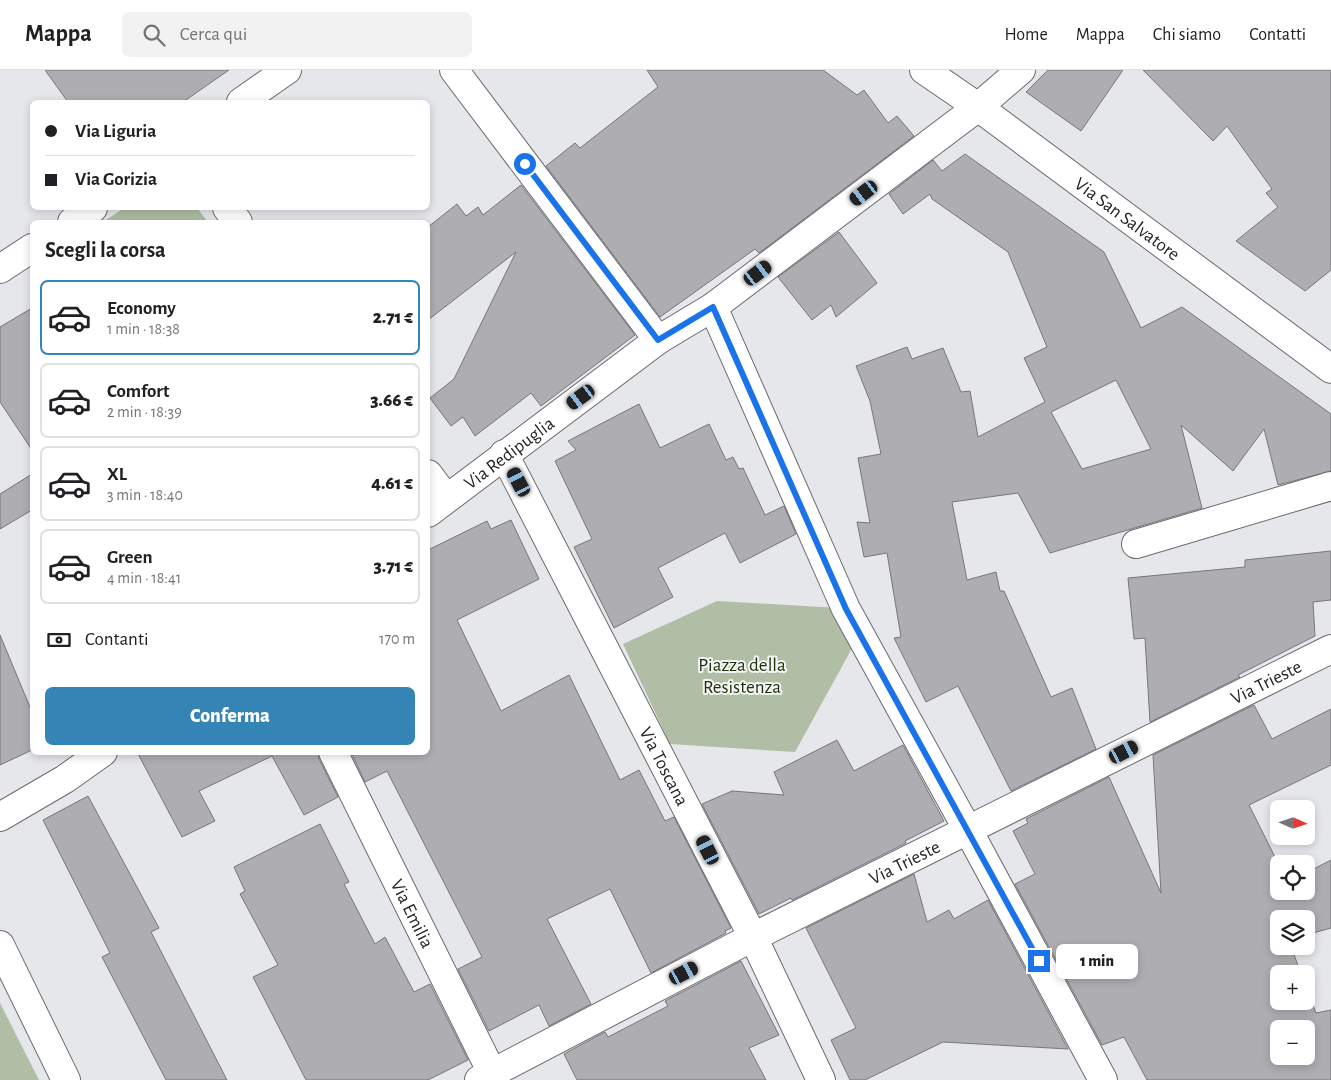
<!DOCTYPE html>
<html lang="it">
<head>
<meta charset="utf-8">
<style>
  body { margin:0; font-family:"Alegreya Sans",sans-serif; background:#f2f2f2; color:#202124; height:100vh; display:flex; flex-direction:column; font-size:19px; white-space:nowrap }
  * { box-sizing:border-box; margin:0 }
  p { font-size:16px; color:#757577 }
  .icon { flex:none; width:28px; height:28px; fill:none; stroke:currentColor; stroke-width:2; stroke-linecap:round; stroke-linejoin:round }
  .map { position:relative; flex:1; overflow:hidden }
  .details { position:absolute; left:30px; top:150px; width:400px; height:535px; display:flex; flex-direction:column; background:#fff; border-radius:8px; box-shadow:0 2px 8px #0003 }
  .details>* { flex:none }
  .hud { position:absolute; left:30px; top:30px; width:400px; height:110px; border-radius:8px; box-shadow:0 2px 8px #0003; display:grid; align-content:center; height:110px; padding:0 15px; background:#fff }
  .needle { width:32px; rotate:93deg }
  .fabs { position:absolute; left:1270px; top:730px; display:grid; gap:10px }
  .fabs a { display:grid; place-items:center; width:45px; height:45px; border-radius:8px; background:#fff; box-shadow:0 2px 8px #0003; font-size:25px }
  .end { position:absolute; width:22px; height:22px; margin:-11px; border:6px solid #1a73e8; background:#fff; box-shadow:0 0 0 2px #fff }
  .from { border-radius:50% }
  .bubble { position:absolute; height:35px; border-radius:8px; background:#fff; box-shadow:0 2px 8px #0003; font-size:16px; font-weight:800; line-height:35px; text-align:center }
  .car { position:absolute; width:15px; height:30px; margin:-15px -8px; border-radius:6px; box-shadow:0 0 4px 1px #0007; background:linear-gradient(#222 24%,#8ab4d8 0 40%,#222 0 76%,#8ab4d8 0 86%,#222 0) }
  .hud b { display:flex; align-items:center; gap:18px; height:48px; font-size:19px }
  .hud b+b { border-top:1px solid #e0e0e0 }
  .hud i { width:12px; height:12px; background:#202124 }
  ul { padding:0; list-style:none }
  li { display:flex; align-items:center; gap:15px; height:75px; margin:0 10px 8px; padding:0 5px; border:2px solid #e0e0e0; border-radius:8px }
  li div { flex:1 }
  li b { display:block; font-size:19px }
  li em { font-style:normal; font-weight:800 }
  li.on { border-color:#3584b6 }
  li>.icon { width:45px; height:45px; stroke-width:1.5 }
  h2 { padding:0 15px; font-size:22px; line-height:60px }
  .pay { display:flex; align-items:center; gap:12px; height:55px; padding:0 15px; font-size:19px }
  .pay p { margin-inline-start:auto }
  .primary-button { display:flex; gap:10px; margin-top:auto; padding:10px 15px }
  .primary-button a { flex:1; height:58px; border-radius:8px; background:#3584b6; color:#fff; font-size:20px; font-weight:800; line-height:58px; text-align:center }
  header { display:flex; align-items:center; gap:30px; box-sizing:border-box; height:70px; padding:0 25px; background:#fff; border-bottom:1px solid #e0e0e0 }
  header strong { font-size:24px }
  nav { display:flex; gap:28px; margin-inline-start:auto; font-size:18px }
  .search { width:350px; height:45px; background:#f2f2f2; display:flex; align-items:center; gap:12px; box-sizing:border-box; padding:0 18px; border-radius:8px; color:#757577; font-size:19px }
  .map>svg:first-child { display:block }
  .green { fill:#afbea4 }
  .building { fill:#aeaeb2; stroke:#76777a; fill-rule:evenodd }
  .lines { fill:none; stroke-linecap:round; stroke-linejoin:round }
  .minor-casing { stroke:#6a6a6d; stroke-width:30 }
  .tertiary-casing { stroke:#6a6a6d; stroke-width:30 }
  .minor { stroke:#fff; stroke-width:28 }
  .tertiary { stroke:#fff; stroke-width:28 }
  .route { stroke:#1a73e8; stroke-width:6 }
  .labels { text-anchor:middle; stroke-width:4; stroke-linejoin:round; paint-order:stroke }
  .street-label { font-size:19px; fill:#232425; stroke:#f4f4f8 }
  .park-label { font-size:19px; fill:#1c3104; stroke:#f4f4f8 }
</style>
</head>
<body>
<header>
<strong>Mappa</strong>
<div class="search"><svg class="icon" aria-label="search" viewBox="0 0 24 24"><circle cx="10" cy="10" r="6"/><path d="M15 15l6 6"/></svg>Cerca qui</div>
<nav><a>Home</a><a>Mappa</a><a>Chi siamo</a><a>Contatti</a></nav>
</header>
<div class="map">
<svg width="1331" height="1010" viewBox="0 0 1331 1010">
  <rect width="100%" height="100%" fill="#e6e7eb"/>
  <g class="green">
    <path d="M124,138H197L208,152H103Z"/>
    <path d="M717,531L839,538L856,571L795,682L670,674L623,574Z"/>
    <path d="M0,933L39,1010H0Z"/>
  </g>
  <g class="building">
    <path d="M45,0H229L183,32H68Z"/>
    <path d="M647,0H823L857,25L864,20L888,53L897,46L914,66L759,183L755,179L660,247L546,96L575,73L580,78L658,17Z"/>
    <path d="M1048,0H1123L1081,61L1026,22Z"/>
    <path d="M1143,0H1331V200L1305,221L1236,171L1278,137L1266,123L1272,119L1227,56L1213,71Z"/>
    <path d="M965,84L1104,182L1141,258L1182,237L1331,344V401L1278,415L1264,359L1233,401L1181,355L1202,438L1050,483L1018,423L952,432L967,510L996,502L1000,521H1004L1051,627L1072,618L1096,679L1011,721L958,616L926,632L894,568L901,567L887,483L864,487L857,452L870,453L858,388L881,384L870,331L856,296L907,277L912,289L943,278L961,322L970,321L978,367L1045,332L1024,288L1047,277L1008,182L932,129L930,124L903,144L889,124L933,90L942,101ZM1116,310L1151,379L1082,399L1051,342Z"/>
    <path d="M521,115L635,265L541,336L531,323L475,366L463,347L451,356L430,328L454,309L516,182L428,250V157L457,134L466,146L478,137L483,145Z"/>
    <path d="M839,162L877,213L836,247L831,235L812,250L778,207Z"/>
    <path d="M32,238V380L0,332V257Z"/>
    <path d="M639,334L660,378L709,354L726,390L733,387L739,399L743,398L765,445L784,436L796,464L740,493L725,463L658,498L673,527L614,558L574,477L592,469L555,391L576,380L568,371Z"/>
    <path d="M32,404V440L0,459V424Z"/>
    <path d="M511,450L539,509L457,550L501,641L569,605L620,710L639,700L665,751L674,747L731,858L725,861L726,863L651,903L610,819L547,849L591,934L549,956L539,935L489,961L458,899L482,887L387,701L365,712L351,682H428V480L487,451L491,459Z"/>
    <path d="M1331,481V530L1313,532L1315,566L1238,605L1240,607L1150,652L1145,568L1134,569L1128,508L1245,497V490Z"/>
    <path d="M0,565L32,642V680L0,695Z"/>
    <path d="M1254,635L1272,669L1331,639V695L1249,735L1279,795V821H1306V803L1331,790V858L1306,865V849H1279V876H1291L1301,904H1279V931H1306V917L1316,943L1331,940V1010H1147L1124,967L1102,975L1015,814L1035,804L1013,761L1028,753L1026,749L1109,707L1161,823L1153,685ZM1279,959H1306V986H1279Z"/>
    <path d="M837,670L854,701L903,675L944,751L905,771L906,773L792,830L791,828L759,844L702,734L732,721L784,725L774,702Z"/>
    <path d="M137,682H318L319,689L338,727L304,745L272,686L199,721L215,751L182,767Z"/>
    <path d="M88,726L159,858L151,862L227,1010H166L102,887L110,883L43,750Z"/>
    <path d="M320,754L349,812L344,814L375,874L385,867L414,922L430,914L468,990L428,1010H306L253,907L278,895L240,824L245,821L234,797Z"/>
    <path d="M914,804L927,852L949,840L954,849L988,830L1068,979L943,972L865,1010H850L831,970L856,958L806,858Z"/>
    <path d="M741,891L779,965L749,978L766,1010H577L564,984L605,962L608,967L668,936L665,931Z"/>
  </g>
  <g class="lines">
    <g class="minor-casing">
      <g id="minor">
        <path d="M454,0L658,270"/>
        <path d="M241,32L287,0"/>
        <path d="M227,138L238,152"/>
        <path d="M72,152L93,138"/>
        <path d="M0,199L32,178"/>
        <path d="M713,237L846,539L975,773L1103,1010"/>
        <path id="s1" d="M504,384L753,867L821,1010"/>
        <path d="M428,404L446,428"/>
        <path id="s2" d="M428,443L658,270L713,237L978,37L1021,0"/>
        <path d="M1136,474L1331,416"/>
        <path id="s3" d="M333,682L492,1003"/>
        <path d="M0,747L65,709L103,682"/>
        <path d="M0,875L66,1010"/>
        <path id="s4" d="M479,1010L753,867L1331,579"/>
      </g>
    </g>
    <g class="tertiary-casing">
      <g id="tertiary">
        <path id="s5" d="M924,0L978,37L1331,299"/>
      </g>
    </g>
    <use href="#minor" class="minor"/>
    <use href="#tertiary" class="tertiary"/>
  </g>
  <g class="lines">
    <path class="route" d="M525,94L658,270L713,237L846,539L1039,891"/>
  </g>
  <g class="labels">
    <g class="street-label">
      <text dy="7" stroke="none"><textPath href="#s5" startOffset="252">Via San Salvatore</textPath></text>
      <text dy="7" stroke="none"><textPath href="#s2" startOffset="101">Via Redipuglia</textPath></text>
      <text dy="7" stroke="none"><textPath href="#s4" startOffset="882">Via Trieste</textPath></text>
      <text dy="7" stroke="none"><textPath href="#s1" startOffset="351">Via Toscana</textPath></text>
      <text dy="7" stroke="none"><textPath href="#s4" startOffset="478">Via Trieste</textPath></text>
      <text dy="7" stroke="none"><textPath href="#s3" startOffset="180">Via Emilia</textPath></text>
    </g>
    <g class="park-label">
      <text x="742" y="601">Piazza della<tspan x="742" dy="22">Resistenza</tspan></text>
    </g>
  </g>
</svg>
<div class="fabs">
<a><svg class="needle" viewBox="-14 -14 28 28"><path d="M0-13l5 13h-10z" fill="#e53935"/><path d="M0 13l5-13h-10z" fill="#757577"/></svg></a>
<a><svg class="icon" aria-label="locate" viewBox="0 0 24 24"><circle cx="12" cy="12" r="6"/><path d="M12 2v4M12 18v4M2 12h4M18 12h4"/></svg></a>
<a><svg class="icon" aria-label="layers" viewBox="0 0 24 24"><path d="M12 4l9 5-9 5-9-5zM3 14l9 5 9-5"/></svg></a>
<a>+</a>
<a>−</a>
</div>
<i class="end from" style="left:525px;top:94px"></i>
<i class="end" style="left:1039px;top:891px"></i>
<div class="bubble" style="left:1056px;top:874px;width:82px">1 min</div>
<i class="car" style="left:864px;top:123px;rotate:233deg"></i>
<i class="car" style="left:758px;top:203px;rotate:53deg"></i>
<i class="car" style="left:581px;top:327px;rotate:234deg"></i>
<i class="car" style="left:519px;top:412px;rotate:332deg"></i>
<i class="car" style="left:1124px;top:682px;rotate:63deg"></i>
<i class="car" style="left:708px;top:780px;rotate:333deg"></i>
<i class="car" style="left:684px;top:903px;rotate:62deg"></i>
<div class="hud">
<b><i class="from"></i>Via Liguria</b>
<b><i></i>Via Gorizia</b>
</div>
<section class="details">
<h2>Scegli la corsa</h2>
<ul>
<li class="on"><svg class="icon" aria-label="car" viewBox="0 0 24 24"><path d="M5 17H2v-5l4-1 3-4h7l3 4 3 1v5h-3M9 17h6M6 11h13"/><circle cx="7" cy="17" r="2"/><circle cx="17" cy="17" r="2"/></svg><div><b>Economy</b><p>1 min · 18:38</p></div><em>2.71 €</em></li>
<li><svg class="icon" aria-label="car" viewBox="0 0 24 24"><path d="M5 17H2v-5l4-1 3-4h7l3 4 3 1v5h-3M9 17h6M6 11h13"/><circle cx="7" cy="17" r="2"/><circle cx="17" cy="17" r="2"/></svg><div><b>Comfort</b><p>2 min · 18:39</p></div><em>3.66 €</em></li>
<li><svg class="icon" aria-label="car" viewBox="0 0 24 24"><path d="M5 17H2v-5l4-1 3-4h7l3 4 3 1v5h-3M9 17h6M6 11h13"/><circle cx="7" cy="17" r="2"/><circle cx="17" cy="17" r="2"/></svg><div><b>XL</b><p>3 min · 18:40</p></div><em>4.61 €</em></li>
<li><svg class="icon" aria-label="car" viewBox="0 0 24 24"><path d="M5 17H2v-5l4-1 3-4h7l3 4 3 1v5h-3M9 17h6M6 11h13"/><circle cx="7" cy="17" r="2"/><circle cx="17" cy="17" r="2"/></svg><div><b>Green</b><p>4 min · 18:41</p></div><em>3.71 €</em></li>
</ul>
<div class="pay"><svg class="icon" aria-label="cash" viewBox="0 0 24 24"><path d="M3 7h18v10H3z"/><circle cx="12" cy="12" r="2"/></svg>Contanti<p>170 m</p></div>
<div class="primary-button"><a>Conferma</a></div>
</section>
</div>
</body>
</html>
